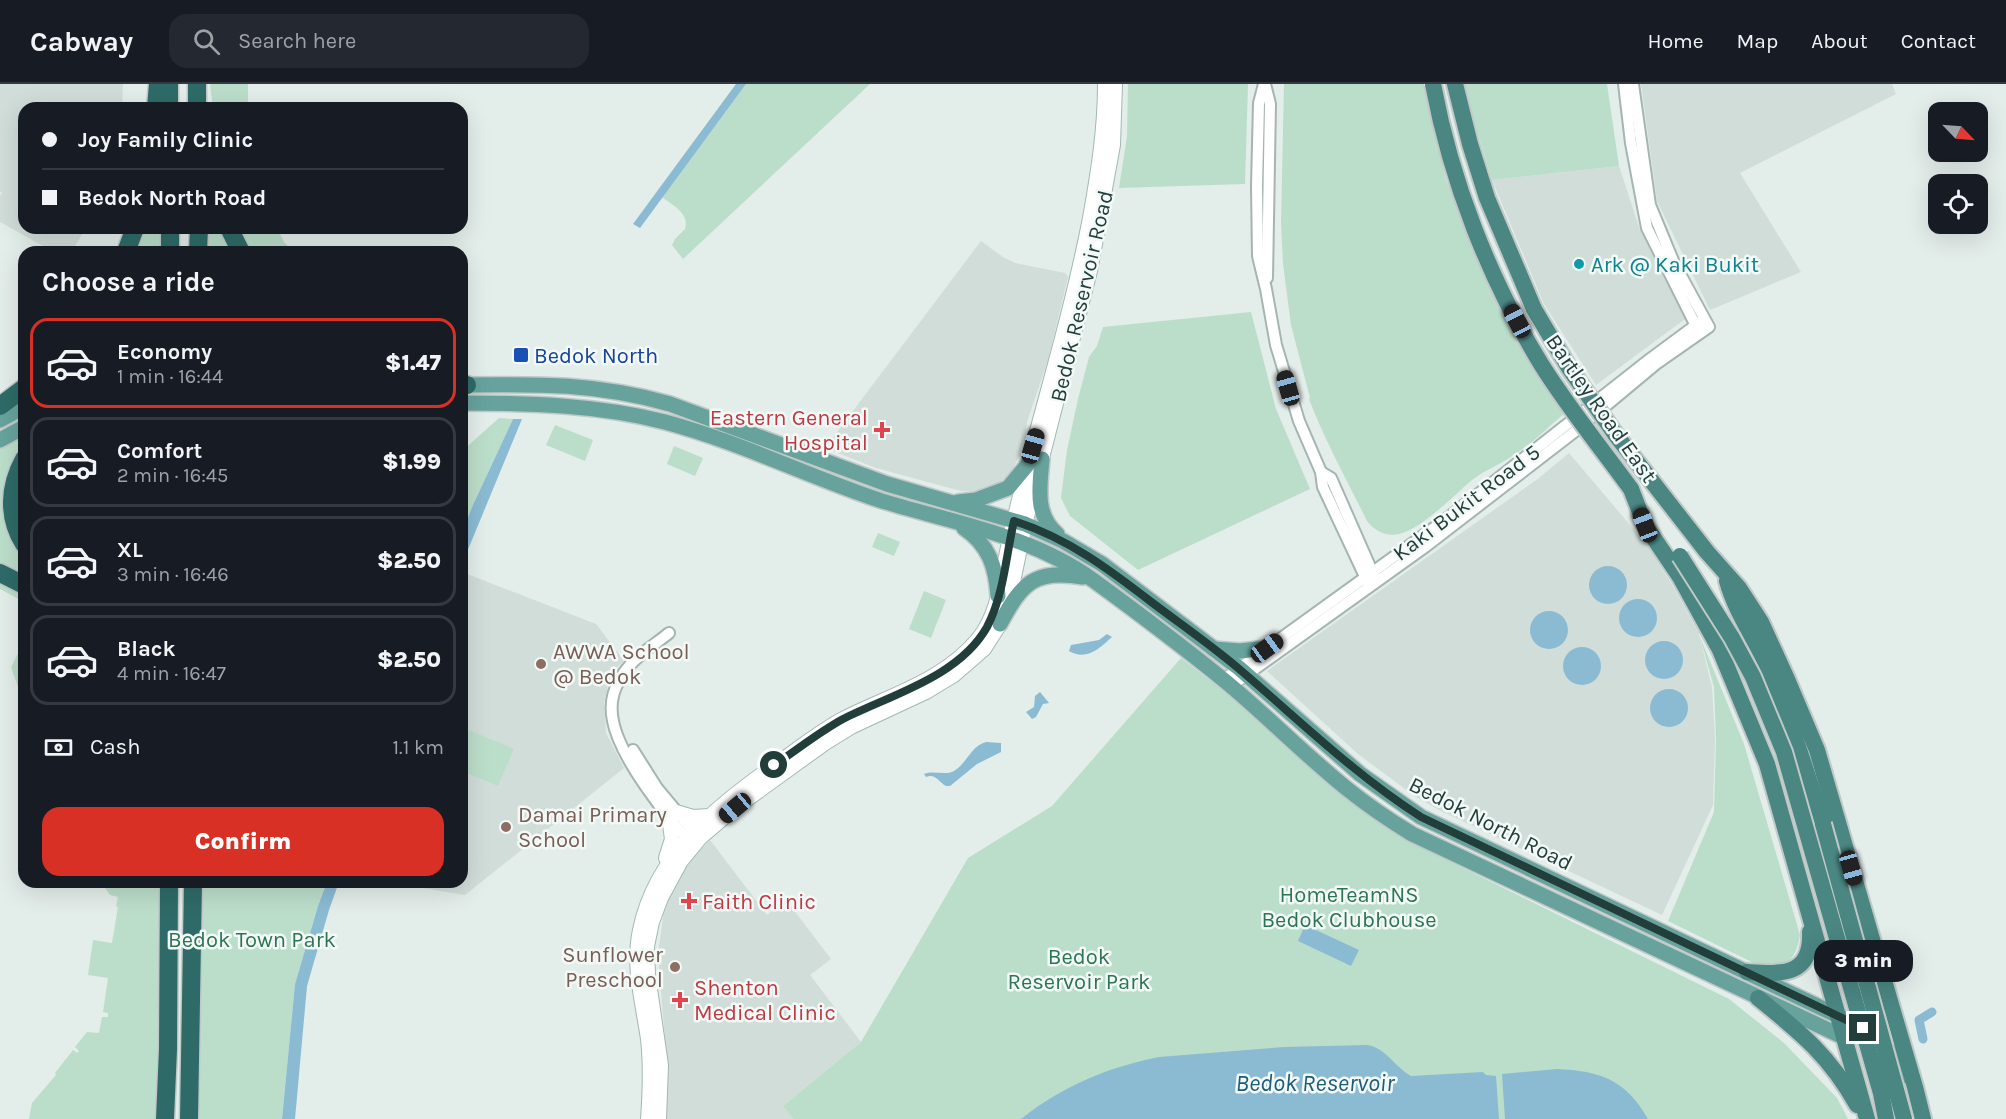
<!DOCTYPE html>
<html lang="en">
<head>
<meta charset="utf-8">
<style>
  body { margin:0; font-family:Karla,sans-serif; background:#242831; color:#f1f3f6; height:100vh; display:flex; flex-direction:column; font-size:22px; white-space:nowrap }
  * { box-sizing:border-box; margin:0 }
  p { font-size:20px; color:#9ea1a6 }
  .icon { flex:none; width:33px; height:33px; fill:none; stroke:currentColor; stroke-width:2; stroke-linecap:round; stroke-linejoin:round }
  .map { position:relative; flex:1; overflow:hidden }
  .sheet { position:absolute; left:18px; top:162px; width:450px; height:642px; display:flex; flex-direction:column; background:#171b24; border-radius:18px; box-shadow:0 6px 24px #0002 }
  .sheet>* { flex:none }
  .hud { position:absolute; left:18px; top:18px; width:450px; height:132px; border-radius:18px; box-shadow:0 6px 24px #0002; display:grid; align-content:center; height:132px; padding:0 24px; background:#171b24 }
  .needle { width:39px; rotate:115deg }
  .buttons { position:absolute; left:1928px; top:18px; display:grid; gap:12px }
  .buttons a { display:grid; place-items:center; width:60px; height:60px; border-radius:12px; background:#171b24; box-shadow:0 6px 24px #0002; font-size:30px }
  .end { position:absolute; width:27px; height:27px; margin:-14px; border:8px solid #223e3b; background:#fff; box-shadow:0 0 0 3px #fff }
  .from { border-radius:50% }
  .bubble { position:absolute; height:42px; border-radius:18px; background:#171b24; box-shadow:0 6px 24px #0002; font-size:20px; font-weight:800; line-height:42px; text-align:center }
  .car { position:absolute; width:18px; height:36px; margin:-18px -9px; border-radius:8px; box-shadow:0 0 4px 2px #0007; background:linear-gradient(#222 24%,#8ab4d8 0 40%,#222 0 76%,#8ab4d8 0 86%,#222 0) }
  .hud b { display:flex; align-items:center; gap:21px; height:57px; font-size:22px }
  .hud b+b { border-top:2px solid #363941 }
  .hud i { width:15px; height:15px; background:#f1f3f6 }
  ul { padding:0; list-style:none }
  li { display:flex; align-items:center; gap:18px; height:90px; margin:0 12px 9px; padding:0 12px; border:3px solid #363941; border-radius:18px }
  li div { flex:1 }
  li b { display:block; font-size:22px }
  li em { font-style:normal; font-weight:800 }
  li.selected { border-color:#d93025 }
  li>.icon { width:54px; height:54px; stroke-width:1.5 }
  h2 { padding:0 24px; font-size:27px; line-height:72px }
  .pay { display:flex; align-items:center; gap:15px; height:66px; padding:0 24px; font-size:22px }
  .pay p { margin-inline-start:auto }
  .button { display:flex; gap:12px; margin-top:auto; padding:12px 24px }
  .button a { flex:1; height:69px; border-radius:18px; background:#d93025; color:#fff; font-size:24px; font-weight:800; line-height:69px; text-align:center }
  header { display:flex; align-items:center; gap:36px; box-sizing:border-box; height:84px; padding:0 30px; background:#171b24; border-bottom:2px solid #363941 }
  header strong { font-size:28px }
  nav { display:flex; gap:33px; margin-inline-start:auto; font-size:21px }
  .search { width:420px; height:54px; background:#242831; display:flex; align-items:center; gap:15px; box-sizing:border-box; padding:0 21px; border-radius:18px; color:#9ea1a6; font-size:22px }
  .map>svg:first-child { display:block }
  .built { fill:#d1ddd9 }
  .green { fill:#bbdeca }
  .water { fill:#8bbbd2 }
  .lines { fill:none; stroke-linecap:round; stroke-linejoin:round }
  .canal { stroke:#8bbbd2; stroke-width:9 }
  .minor-casing { stroke:#a5b5b2; stroke-width:14 }
  .secondary-casing { stroke:#a1b9b4; stroke-width:16 }
  .primary-casing { stroke:#c1c9c8; stroke-width:18 }
  .trunk-casing { stroke:#c1c9c8; stroke-width:20 }
  .motorway-casing { stroke:#c1c9c8; stroke-width:21 }
  .minor { stroke:#fff; stroke-width:10 }
  .secondary { stroke:#fff; stroke-width:14 }
  .primary { stroke:#67a29d; stroke-width:15 }
  .trunk { stroke:#4a8682; stroke-width:16 }
  .motorway { stroke:#2e6b68; stroke-width:18 }
  .trunk-bridge-casing { stroke:#c1c9c8; stroke-width:20; stroke-linecap:butt }
  .trunk-bridge { stroke:#4a8682; stroke-width:16 }
  .route { stroke:#223e3b; stroke-width:8 }
  .culture-dot { fill:#0f9aa8; stroke:#f3f9f7; stroke-width:2 }
  .transit-dot { fill:#1a4fb4; stroke:#f3f9f7; stroke-width:2 }
  .health-dot { fill:#e0444e; stroke:#f3f9f7; stroke-width:2 }
  .education-dot { fill:#8d6e63; stroke:#f3f9f7; stroke-width:2 }
  .labels { text-anchor:middle; stroke-width:5; stroke-linejoin:round; paint-order:stroke }
  .culture-label { font-size:22px; fill:#0d838f; stroke:#f3f9f7; text-anchor:start }
  .street-label { font-size:22px; fill:#223e3b; stroke:#f3f9f7 }
  .transit-label { font-size:22px; fill:#164399; stroke:#f3f9f7; text-anchor:start }
  .health-label { font-size:22px; fill:#be3a42; stroke:#f3f9f7; text-anchor:start }
  .education-label { font-size:22px; fill:#785e54; stroke:#f3f9f7; text-anchor:start }
  .park-label { font-size:22px; fill:#2c7554; stroke:#f3f9f7 }
  .water-label { font-size:24px; font-style:italic; fill:#1c5c7b; stroke:#f3f9f7 }
</style>
</head>
<body>
<header>
<strong>Cabway</strong>
<div class="search"><svg class="icon" aria-label="search" viewBox="0 0 24 24"><circle cx="10" cy="10" r="6"/><path d="M15 15l6 6"/></svg>Search here</div>
<nav><a>Home</a><a>Map</a><a>About</a><a>Contact</a></nav>
</header>
<div class="map">
<svg width="2006" height="1035" viewBox="0 0 2006 1035">
  <rect width="100%" height="100%" fill="#e3edea"/>
  <g class="built">
    <path d="M0,0H123L122,24H24V144H86L71,168H54L0,138V112L2,109L0,107Z"/>
    <path d="M1641,0H1892L1896,10L1740,89L1801,188L1710,226L1657,117Z"/>
    <path d="M1619,82L1640,146L1685,235L1596,301L1544,220L1492,96Z"/>
    <path d="M981,157L1003,173L1015,179L1065,189L1068,193L1048,276L1028,335L1019,372L1011,389L996,401L979,408L961,407L876,384L825,364Z"/>
    <path d="M1569,369L1647,461L1671,499L1699,549L1712,604L1715,655L1713,721L1662,831L1439,726L1413,711L1358,670L1267,587L1539,394Z"/>
    <path d="M462,488L596,540L624,577L617,583L609,597L604,619L606,649L624,684L465,811L386,798H462Z"/>
    <path d="M710,756L767,831L786,816L831,875L810,891L861,958L783,1022L793,1035H664L666,969L658,870L664,826L677,796L695,771Z"/>
  </g>
  <g class="green">
    <path d="M210,0H248V22L250,24H213Z"/>
    <path d="M746,0H870L683,175L672,161L675,155L685,145C690,129 673,122 662,113Z"/>
    <path d="M1128,0H1248L1245,100L1119,104L1127,52Z"/>
    <path d="M1284,0H1424L1446,95L1481,179L1487,199L1499,224L1512,240L1565,329C1548,343 1531,361 1512,372C1499,381 1485,386 1472,396C1454,411 1422,445 1399,450C1386,453 1375,447 1367,437C1347,396 1325,357 1309,315L1310,314L1291,241L1283,180L1281,139Z"/>
    <path d="M1462,0H1607L1619,82L1492,96Z"/>
    <path d="M135,144H170V168H126Z"/>
    <path d="M199,144H229L241,168H198Z"/>
    <path d="M235,144H277L284,158L294,168H247Z"/>
    <path d="M1251,228L1276,325L1310,405L1138,486L1070,432L1061,414L1067,366L1078,315L1089,273L1097,262L1103,243Z"/>
    <path d="M499,334L513,335L473,421L462,448V367Z"/>
    <path d="M555,341L593,356L585,377L546,361Z"/>
    <path d="M24,343V518L0,505V356Z"/>
    <path d="M674,362L703,374L695,392L667,380Z"/>
    <path d="M878,449L900,458L894,472L872,463Z"/>
    <path d="M924,507L946,516L931,554L909,545Z"/>
    <path d="M1700,553L1744,660L1800,851C1796,874 1790,880 1768,886L1668,837L1714,728L1716,654L1714,603Z"/>
    <path d="M24,558V606L18,603L11,583Z"/>
    <path d="M1181,574L1221,605L1345,713L1408,757L1729,915L1784,959L1837,1014L1848,1035H793L783,1022L861,958L968,774L1052,722Z"/>
    <path d="M462,643L514,665L498,702L462,687Z"/>
    <path d="M101,798H167L163,1035H29L32,1019L56,991L55,989L73,966L77,969L79,967L75,963L87,948L99,949L102,933H108V929L103,928L108,894L88,891L93,856L112,859L118,823L116,822L118,813L110,811Z"/>
    <path d="M198,798H327L318,822L295,900L282,1035H195Z"/>
  </g>
  <g class="water">
    <path d="M736,0H746L640,144L633,140Z"/>
    <path d="M513,335H522L462,480V448L473,421Z"/>
    <circle cx="1608" cy="501" r="19"/>
    <circle cx="1638" cy="534" r="19"/>
    <circle cx="1549" cy="546" r="19"/>
    <path d="M1107,550L1112,553C1099,565 1086,577 1069,567L1071,561L1099,556Z"/>
    <circle cx="1664" cy="576" r="19"/>
    <circle cx="1582" cy="582" r="19"/>
    <circle cx="1669" cy="624" r="19"/>
    <path d="M1040,608L1049,619L1043,620L1036,633L1032,635L1026,628L1034,623L1035,612Z"/>
    <path d="M986,658L1001,659V668L977,680L950,702H946C939,698 935,689 926,693L924,690C934,686 945,692 954,687C967,679 971,662 986,658Z"/>
    <path d="M327,798H339L329,826L307,902L295,1035H282L295,900L318,822Z"/>
    <path d="M1305,841L1359,866L1351,882L1298,857Z"/>
    <path d="M1367,961C1385,963 1396,984 1411,992L1483,988L1486,991L1496,992L1499,1035H1021C1061,1003 1108,983 1159,973L1284,963Z"/>
    <path d="M1557,985C1600,987 1625,995 1648,1035H1505L1502,990Z"/>
  </g>
  <g class="lines">
    <path class="canal" d="M1923,955L1919,936L1932,928"/>
    <g class="minor-casing">
      <g id="minor">
        <path d="M1264,0L1259,19L1257,102L1258,172L1266,205L1276,261L1299,337L1321,388L1323,403L1368,499"/>
        <path d="M1265,0L1270,20L1267,194"/>
        <path d="M1624,0L1631,59L1647,144L1698,246"/>
        <path d="M1321,388L1331,394L1375,494"/>
        <path d="M669,549C652,563 629,576 619,597C612,609 610,623 613,637C620,674 667,734 693,761"/>
        <path d="M1223,596L1449,433L1650,275L1704,235"/>
        <path d="M1231,602L1425,463L1578,345L1656,280L1709,243L1674,179L1650,121L1633,0"/>
        <path d="M633,666L657,704L697,752"/>
      </g>
    </g>
    <g class="secondary-casing">
      <g id="secondary">
        <path d="M676,728L693,733L709,732"/>
        <path d="M666,774L672,755L669,733"/>
        <path d="M648,1035C650,1008 651,982 648,955C643,919 632,883 640,846C656,768 720,719 782,676C802,662 821,647 843,635C890,611 944,597 979,554C998,530 1001,497 1007,468C1011,448 1016,428 1021,408C1044,317 1072,227 1090,134C1098,89 1105,46 1105,0"/>
        <path d="M659,1035L661,981L648,891L647,862L652,838L661,814L681,777L700,754L735,724L825,659L851,643L926,608L954,591L984,565L1000,540L1009,517L1025,440L1090,187L1113,61L1115,0"/>
      </g>
    </g>
    <g class="primary-casing">
      <g id="primary">
        <path d="M462,301C538,300 596,299 670,320L887,400L1025,440L1063,457L1102,480L1214,565L1239,584L1360,690L1421,733L1851,938C1880,954 1891,965 1909,993"/>
        <path d="M462,319C530,319 599,321 665,338C740,358 809,393 882,417C954,439 1030,451 1093,496C1137,528 1182,562 1225,597C1266,631 1304,670 1346,704C1367,721 1389,736 1412,750L1839,951C1866,958 1883,920 1885,899"/>
        <path d="M0,336L24,323"/>
        <path d="M0,356L24,343"/>
        <path d="M1042,375C1040,402 1034,430 1057,450"/>
        <path d="M958,418L976,416L1008,404L1028,380"/>
        <path d="M964,444C989,461 996,483 998,512"/>
        <path d="M1000,540C1022,499 1034,485 1083,493"/>
        <path d="M1214,565L1240,567L1267,564"/>
      </g>
    </g>
    <g class="trunk-casing">
      <g id="trunk">
        <path d="M1455,0L1470,60L1487,114L1534,225"/>
        <path d="M1615,350L1707,468L1739,504L1761,538L1787,595L1817,666L1915,1003L1923,1035"/>
        <path d="M1631,405L1645,441L1680,493L1720,566L1767,680L1867,1035"/>
        <path d="M1727,497C1736,530 1757,557 1770,588C1791,638 1807,689 1823,740"/>
        <path d="M1747,888C1781,890 1812,893 1810,848"/>
        <path d="M1758,914C1800,948 1830,972 1857,1021"/>
      </g>
    </g>
    <g class="motorway-casing">
      <g id="motorway">
        <path d="M169,0V24"/>
        <path d="M197,0V24"/>
        <path d="M156,24L158,0"/>
        <path d="M170,144V168"/>
        <path d="M229,144L241,168"/>
        <path d="M126,168L135,144"/>
        <path d="M198,168L199,144"/>
        <path d="M462,300L467,301"/>
        <path d="M0,322L24,304"/>
        <path d="M24,375C9,402 7,433 24,460"/>
        <path d="M0,489L24,501"/>
        <path d="M165,1035L168,965L169,798"/>
        <path d="M189,1035L193,798"/>
      </g>
    </g>
    <use href="#minor" class="minor"/>
    <use href="#secondary" class="secondary"/>
    <use href="#primary" class="primary"/>
    <use href="#trunk" class="trunk"/>
    <use href="#motorway" class="motorway"/>
    <g class="trunk-bridge-casing">
      <g id="trunk-bridge">
        <path d="M1433,0C1451,97 1489,195 1541,280C1567,322 1602,365 1631,405"/>
        <path d="M1534,225L1569,284L1615,350"/>
        <path d="M1680,472L1732,554L1753,593L1784,668L1881,1009L1886,1035"/>
        <path d="M1823,740L1904,1035"/>
      </g>
    </g>
    <use href="#trunk-bridge" class="trunk-bridge"/>
  </g>
  <g class="lines">
    <path class="route" d="M774,681C797,666 819,648 843,635C890,611 959,593 987,543C1004,511 1006,471 1014,437C1068,454 1110,486 1154,520C1182,541 1211,561 1238,584C1298,635 1354,690 1421,733L1863,944"/>
  </g>
  <circle class="culture-dot" cx="1579" cy="180" r="6"/>
  <rect class="transit-dot" x="513" y="263" width="16" height="16" rx="3"/>
  <g class="health-dot">
    <path d="M879 337h6v6h6v6h-6v6h-6v-6h-6v-6h6z"/>
    <path d="M686 808h6v6h6v6h-6v6h-6v-6h-6v-6h6z"/>
    <path d="M677 907h6v6h6v6h-6v6h-6v-6h-6v-6h6z"/>
  </g>
  <g class="education-dot">
    <circle cx="541" cy="580" r="6"/>
    <circle cx="506" cy="743" r="6"/>
    <circle cx="675" cy="883" r="6"/>
  </g>
  <g class="labels">
    <g class="culture-label">
      <text x="1591" y="188">Ark @ Kaki Bukit</text>
    </g>
    <g class="street-label">
      <text transform="translate(1081 212) rotate(-77)" y="8">Bedok Reservoir Road</text>
      <text transform="translate(1602 324) rotate(55)" y="8">Bartley Road East</text>
      <text transform="translate(1466 418) rotate(-37)" y="8">Kaki Bukit Road 5</text>
      <text transform="translate(1491 739) rotate(27)" y="8">Bedok North Road</text>
    </g>
    <g class="transit-label">
      <text x="534" y="279">Bedok North</text>
    </g>
    <g class="health-label">
      <text x="868" y="341" text-anchor="end">Eastern General<tspan x="868" dy="25">Hospital</tspan></text>
      <text x="702" y="825">Faith Clinic</text>
      <text x="694" y="911">Shenton<tspan x="694" dy="25">Medical Clinic</tspan></text>
    </g>
    <g class="education-label">
      <text x="553" y="575">AWWA School<tspan x="553" dy="25">@ Bedok</tspan></text>
      <text x="518" y="738">Damai Primary<tspan x="518" dy="25">School</tspan></text>
      <text x="663" y="878" text-anchor="end">Sunflower<tspan x="663" dy="25">Preschool</tspan></text>
    </g>
    <g class="park-label">
      <text x="1349" y="818">HomeTeamNS<tspan x="1349" dy="25">Bedok Clubhouse</tspan></text>
      <text x="252" y="863">Bedok Town Park</text>
      <text x="1079" y="880">Bedok<tspan x="1079" dy="25">Reservoir Park</tspan></text>
    </g>
    <g class="water-label">
      <text x="1315" y="1007">Bedok Reservoir</text>
    </g>
  </g>
</svg>
<div class="buttons">
<a><svg class="needle" viewBox="-14 -14 28 28"><path d="M0-13l5 13h-10z" fill="#e53935"/><path d="M0 13l5-13h-10z" fill="#9ea1a6"/></svg></a>
<a><svg class="icon" aria-label="locate" viewBox="0 0 24 24"><circle cx="12" cy="12" r="6"/><path d="M12 2v4M12 18v4M2 12h4M18 12h4"/></svg></a>
</div>
<i class="end from" style="left:774px;top:681px"></i>
<i class="end" style="left:1863px;top:944px"></i>
<div class="bubble" style="left:1814px;top:856px;width:99px">3 min</div>
<i class="car" style="left:1517px;top:237px;rotate:332deg"></i>
<i class="car" style="left:1288px;top:304px;rotate:344deg"></i>
<i class="car" style="left:1033px;top:362px;rotate:16deg"></i>
<i class="car" style="left:1645px;top:441px;rotate:339deg"></i>
<i class="car" style="left:1267px;top:564px;rotate:54deg"></i>
<i class="car" style="left:735px;top:724px;rotate:230deg"></i>
<i class="car" style="left:1851px;top:784px;rotate:164deg"></i>
<div class="hud">
<b><i class="from"></i>Joy Family Clinic</b>
<b><i></i>Bedok North Road</b>
</div>
<section class="sheet">
<h2>Choose a ride</h2>
<ul>
<li class="selected"><svg class="icon" aria-label="car" viewBox="0 0 24 24"><path d="M5 17H2v-5l4-1 3-4h7l3 4 3 1v5h-3M9 17h6M6 11h13"/><circle cx="7" cy="17" r="2"/><circle cx="17" cy="17" r="2"/></svg><div><b>Economy</b><p>1 min · 16:44</p></div><em>$1.47</em></li>
<li><svg class="icon" aria-label="car" viewBox="0 0 24 24"><path d="M5 17H2v-5l4-1 3-4h7l3 4 3 1v5h-3M9 17h6M6 11h13"/><circle cx="7" cy="17" r="2"/><circle cx="17" cy="17" r="2"/></svg><div><b>Comfort</b><p>2 min · 16:45</p></div><em>$1.99</em></li>
<li><svg class="icon" aria-label="car" viewBox="0 0 24 24"><path d="M5 17H2v-5l4-1 3-4h7l3 4 3 1v5h-3M9 17h6M6 11h13"/><circle cx="7" cy="17" r="2"/><circle cx="17" cy="17" r="2"/></svg><div><b>XL</b><p>3 min · 16:46</p></div><em>$2.50</em></li>
<li><svg class="icon" aria-label="car" viewBox="0 0 24 24"><path d="M5 17H2v-5l4-1 3-4h7l3 4 3 1v5h-3M9 17h6M6 11h13"/><circle cx="7" cy="17" r="2"/><circle cx="17" cy="17" r="2"/></svg><div><b>Black</b><p>4 min · 16:47</p></div><em>$2.50</em></li>
</ul>
<div class="pay"><svg class="icon" aria-label="cash" viewBox="0 0 24 24"><path d="M3 7h18v10H3z"/><circle cx="12" cy="12" r="2"/></svg>Cash<p>1.1 km</p></div>
<div class="button"><a>Confirm</a></div>
</section>
</div>
</body>
</html>
